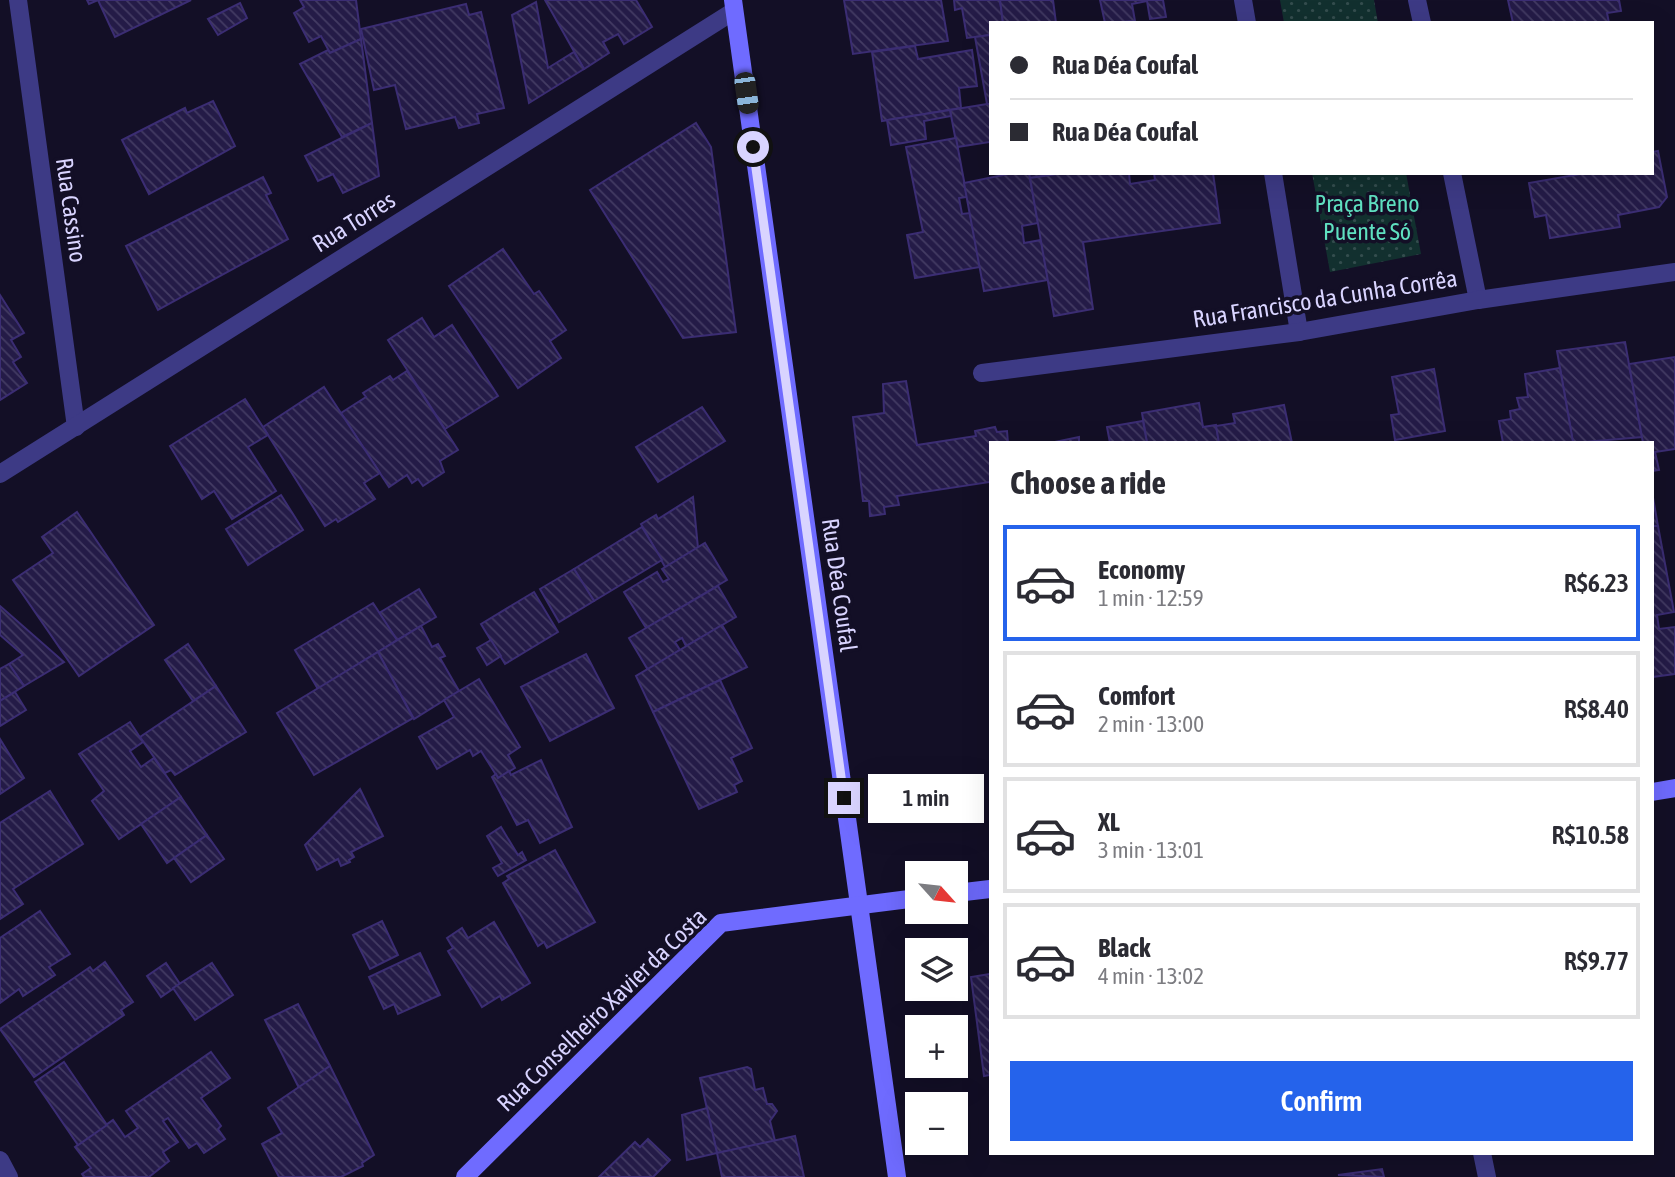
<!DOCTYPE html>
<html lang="en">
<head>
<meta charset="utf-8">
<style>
  body { margin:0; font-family:"Asap Condensed",sans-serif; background:#f2f2f3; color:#2b2b33; height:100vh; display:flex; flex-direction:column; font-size:26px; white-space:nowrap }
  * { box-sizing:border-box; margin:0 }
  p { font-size:23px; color:#7c7c81 }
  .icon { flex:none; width:38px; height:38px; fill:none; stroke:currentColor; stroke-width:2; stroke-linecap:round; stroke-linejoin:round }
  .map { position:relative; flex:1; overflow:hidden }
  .panel { position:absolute; left:989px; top:441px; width:665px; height:714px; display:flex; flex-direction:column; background:#fff; border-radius:0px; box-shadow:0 7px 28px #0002 }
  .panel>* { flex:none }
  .guide { position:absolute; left:989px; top:21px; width:665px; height:154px; border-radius:0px; box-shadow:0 7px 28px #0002; display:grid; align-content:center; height:154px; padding:0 21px; background:#fff }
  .needle { width:46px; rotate:117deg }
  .controls { position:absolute; left:905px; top:861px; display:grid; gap:14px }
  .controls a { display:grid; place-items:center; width:63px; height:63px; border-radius:0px; background:#fff; box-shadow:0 7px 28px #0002; font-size:35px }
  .end { position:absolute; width:32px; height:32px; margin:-16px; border:9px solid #d9d4ff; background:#111; box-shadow:0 0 0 4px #111 }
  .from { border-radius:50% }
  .bubble { position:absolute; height:49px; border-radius:0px; background:#fff; box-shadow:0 7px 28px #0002; font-size:23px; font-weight:600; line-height:49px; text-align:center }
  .car { position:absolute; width:21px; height:42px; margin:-21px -10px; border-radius:9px; box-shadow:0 0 5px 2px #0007; background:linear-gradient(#222 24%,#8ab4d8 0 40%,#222 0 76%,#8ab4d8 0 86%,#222 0) }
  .guide b { display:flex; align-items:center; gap:24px; height:66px; font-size:26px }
  .guide b+b { border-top:2px solid #e1e1e2 }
  .guide i { width:18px; height:18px; background:#2b2b33 }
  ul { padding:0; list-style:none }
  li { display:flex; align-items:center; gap:21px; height:116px; margin:0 14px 10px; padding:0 7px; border:4px solid #e1e1e2; border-radius:0px }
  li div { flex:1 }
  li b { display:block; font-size:26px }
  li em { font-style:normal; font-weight:600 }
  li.selected { border-color:#2563eb }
  li>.icon { width:63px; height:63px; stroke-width:1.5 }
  h2 { padding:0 21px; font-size:32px; line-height:84px }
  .action { display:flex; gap:14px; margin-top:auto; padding:14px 21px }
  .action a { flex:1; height:80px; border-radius:0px; background:#2563eb; color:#fff; font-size:28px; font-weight:600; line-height:80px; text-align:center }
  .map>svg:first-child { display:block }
  .park { fill:url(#park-dots) }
  .building { fill:url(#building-back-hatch); stroke:#3b2d73; stroke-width:2 }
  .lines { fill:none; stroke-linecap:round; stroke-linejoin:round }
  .street { stroke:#3d3a85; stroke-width:18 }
  .secondary { stroke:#6f6bff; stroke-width:18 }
  .route { stroke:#d9d4ff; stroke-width:9 }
  .labels { text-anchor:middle; stroke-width:7; stroke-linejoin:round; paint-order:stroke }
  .park-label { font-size:24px; fill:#5fe0c0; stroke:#130f26 }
  .street-label { font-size:24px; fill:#d9d4ff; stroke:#130f26 }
</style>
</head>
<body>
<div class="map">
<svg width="1675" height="1177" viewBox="0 0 1675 1177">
  <defs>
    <pattern id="park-dots" width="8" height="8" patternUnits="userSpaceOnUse" patternTransform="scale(1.75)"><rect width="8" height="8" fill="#12302f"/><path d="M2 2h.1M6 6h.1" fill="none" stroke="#344d4e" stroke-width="1.8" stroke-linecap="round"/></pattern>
    <pattern id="building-back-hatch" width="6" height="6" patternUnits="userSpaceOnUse" patternTransform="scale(1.75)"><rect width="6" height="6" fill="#241b47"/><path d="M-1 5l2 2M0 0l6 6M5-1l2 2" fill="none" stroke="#433b63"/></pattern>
  </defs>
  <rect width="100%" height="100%" fill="#130f26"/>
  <g class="park">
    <path d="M1280,0H1374L1378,23H1284Z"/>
    <path d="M1312,173H1406L1421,254L1330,272Z"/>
  </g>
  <g class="building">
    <path d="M87,0H191L115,37L98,0L89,4Z"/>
    <path d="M300,0H356L361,39L330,53L321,36L309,42L294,13L304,7Z"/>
    <path d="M545,0H636L652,27L624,44L618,34L603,42L609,53L584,69Z"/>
    <path d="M844,0H941L948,41L853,54Z"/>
    <path d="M954,0H1000L1003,23H990V35L967,38L962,8L955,10Z"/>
    <path d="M1000,0H1053L1056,23H1003Z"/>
    <path d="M1100,0H1163L1166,17L1150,19L1147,1L1132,4L1135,21L1105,23Z"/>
    <path d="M1508,0H1619L1621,11L1607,13L1609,23H1513Z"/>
    <path d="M536,2L548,68L574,52L584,69L529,103L512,15Z"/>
    <path d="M240,3L247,18L218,35L208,19Z"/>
    <path d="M466,4L469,15L481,12L504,108L477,114L479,123L459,128L455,117L406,129L395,85L374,90L361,29Z"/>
    <path d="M990,35V104H987L975,37Z"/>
    <path d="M361,39L372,123L342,137L300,64L328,50L330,53Z"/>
    <path d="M915,46L918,59L972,50L977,86L959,88L961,108L882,121L872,52Z"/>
    <path d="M213,101L235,146L149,194L122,140L185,108L187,113Z"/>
    <path d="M987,104H990V142L957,147L950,110Z"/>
    <path d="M950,110L951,116L924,121L926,139L891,145L887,120Z"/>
    <path d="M372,123L379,176L343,193L333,174L318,181L305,156Z"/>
    <path d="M696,123L711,147L736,332L683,338L590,190Z"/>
    <path d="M956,138L967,197L959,198L962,214L970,213L980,267L915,278L907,235L923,232L906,147Z"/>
    <path d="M1658,151L1667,197L1659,207L1618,215L1620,227L1550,238L1546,215L1535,217L1529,183L1586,173H1652V152Z"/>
    <path d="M1013,173H1029L1038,223L1022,226L1024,243L1041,240L1048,280L984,291L964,183Z"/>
    <path d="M1029,173H1064L1030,178Z"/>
    <path d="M1064,173H1129L1130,184L1155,180L1154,173H1213L1220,223L1083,242L1093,309L1054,316L1030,178Z"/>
    <path d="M263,177L271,193L266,195L288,239L158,310L126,246Z"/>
    <path d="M503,249L534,294L539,291L566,330L550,341L561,358L518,388L449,286Z"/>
    <path d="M0,295L24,333L11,340L21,357L13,362L27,383L0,400Z"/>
    <path d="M422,318L434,337L452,325L498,396L445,429L388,340Z"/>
    <path d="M1625,342L1642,437L1573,443L1557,351Z"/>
    <path d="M1675,357V449L1655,452L1659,470L1652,471V443H1643L1629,364Z"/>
    <path d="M1560,368L1573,442L1503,443L1499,421L1511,419L1510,411L1520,409L1517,398L1528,397L1525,374Z"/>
    <path d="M1434,369L1445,431L1395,440L1391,415L1399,414L1392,377Z"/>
    <path d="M407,371L458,450L440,461L444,472L423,486L418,479L412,483L407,475L389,487L341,413L366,397L363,393L390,376L393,380Z"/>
    <path d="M906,381L917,445L976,436L975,431L995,427L997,432L1007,431L1008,443H990V482L897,496L899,505L884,507L885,514L870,516L869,501H863L853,417L884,413L883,384Z"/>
    <path d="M324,387L380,473L364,483L375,499L338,522L336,519L325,526L263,427Z"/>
    <path d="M245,399L268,435L248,447L276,491L232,519L214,491L202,499L170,446Z"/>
    <path d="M1199,403L1203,427L1216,425L1219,443H1147L1142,413Z"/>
    <path d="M1284,405L1292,443H1219L1216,426L1235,423L1233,414Z"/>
    <path d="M702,407L725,441L658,482L636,447Z"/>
    <path d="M1143,421L1147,443H1110L1107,427Z"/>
    <path d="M1079,437V443H1050Z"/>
    <path d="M1652,492L1658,526H1652Z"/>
    <path d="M281,495L303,530L248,565L226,529Z"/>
    <path d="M693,497L698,548L665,567L641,524L656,515L658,519Z"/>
    <path d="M77,512L154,625L79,676L13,580L53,553L42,537Z"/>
    <path d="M1652,526H1658L1674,612L1657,615L1659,629L1675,627V674L1652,677Z"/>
    <path d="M642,527L662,560L594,601L574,569Z"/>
    <path d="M705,543L727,580L646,628L624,592L657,572L663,582L669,579L662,569Z"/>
    <path d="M574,569L594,601L559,622L540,589Z"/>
    <path d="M718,586L736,617L686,646L682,638L675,642L680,650L648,670L629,638Z"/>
    <path d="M419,589L436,617L397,640L379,613Z"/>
    <path d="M534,592L558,632L505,664L481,624Z"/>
    <path d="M373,603L397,640L318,689L295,650Z"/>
    <path d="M0,606L64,662L24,686L9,664L23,655L0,635Z"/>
    <path d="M722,625L747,667L653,712L636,676Z"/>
    <path d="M421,626L432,647L438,644L445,656L440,658L459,691L414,719L378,652Z"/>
    <path d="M491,640L501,656L487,665L477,648Z"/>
    <path d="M188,644L216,686L193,701L165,660Z"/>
    <path d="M378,652L413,718L314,775L277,713Z"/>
    <path d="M586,654L614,708L550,741L521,687Z"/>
    <path d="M9,664L24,686L0,701V669Z"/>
    <path d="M479,679L520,747L508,755L515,768L498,778L481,751L473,756L470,750L437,769L419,737L454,717L444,700Z"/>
    <path d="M720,680L752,748L731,758L742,781L734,785L737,792L699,809L653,712Z"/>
    <path d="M216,686L246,732L175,775L171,770L165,773L140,737Z"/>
    <path d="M15,692L26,710L0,726V701Z"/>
    <path d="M130,722L143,742L130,751L141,767L154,758L181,797L119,839L92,801L104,791L79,754Z"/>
    <path d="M0,739L24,778L0,794Z"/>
    <path d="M541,760L572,827L540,843L528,820L517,825L492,777L496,774L498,778L509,771L511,775Z"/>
    <path d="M360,789L383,836L351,852L354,857L349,860L350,862L341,866L338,859L317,870L305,845Z"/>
    <path d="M50,791L83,844L13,889L23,904L0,919V823Z"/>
    <path d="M181,797L207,835L167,863L141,824Z"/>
    <path d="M501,827L518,855L522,852L526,860L498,876L493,868L502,863L487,836Z"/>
    <path d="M207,835L224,859L191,882L174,858Z"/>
    <path d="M555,850L595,922L547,948L544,942L538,946L503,883L509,879L507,876Z"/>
    <path d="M40,911L70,954L49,967L55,975L23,996L19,989L0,1003V938Z"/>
    <path d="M382,921L398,955L370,969L353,935Z"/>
    <path d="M494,922L530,983L502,1000L500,996L482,1007L448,951L453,948L447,938L462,928L468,938Z"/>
    <path d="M420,953L440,995L398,1014L394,1004L384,1009L369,977Z"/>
    <path d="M105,962L133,1002L121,1010L124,1015L34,1077L0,1029L90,967L93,971Z"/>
    <path d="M166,963L180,984L161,997L147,976Z"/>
    <path d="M212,963L233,995L195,1020L173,988Z"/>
    <path d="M990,974V1075L984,1076L971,977Z"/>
    <path d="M298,1004L330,1066L299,1088L265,1020Z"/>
    <path d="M211,1052L230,1078L201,1098L221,1126L218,1129L225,1139L204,1153L197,1143L189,1148L168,1118L163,1121L178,1142L163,1152L169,1161L149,1177H84L82,1174L91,1168L75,1147L113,1120L125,1137L138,1128L126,1111Z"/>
    <path d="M64,1062L107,1125L78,1145L35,1082Z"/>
    <path d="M330,1066L374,1155L362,1163L363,1166L341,1177H279L262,1144L282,1133L268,1108Z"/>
    <path d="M747,1067L751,1069L755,1090L763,1088L767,1104H772L777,1111L770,1121L775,1141L717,1153L700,1078Z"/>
    <path d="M707,1108L717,1153L687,1160L682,1115Z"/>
    <path d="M795,1136L804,1177H722L717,1153Z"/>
    <path d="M648,1139L670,1160L653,1177H599L635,1142L640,1147Z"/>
    <path d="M1382,1169L1384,1177L1338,1175Z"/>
  </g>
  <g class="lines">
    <g class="street">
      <path d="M18,0L76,427"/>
      <path d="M1243,0L1247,23"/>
      <path d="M1417,0L1422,23"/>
      <path d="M1273,173L1299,332"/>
      <path d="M1452,173L1478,300"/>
      <path d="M982,373L1299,332L1478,300L1675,272"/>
      <path d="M0,474L734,11"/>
      <path d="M1482,1153L1487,1177"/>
      <path d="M0,1160L9,1177"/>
    </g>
    <g class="secondary">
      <path d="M733,0L897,1177"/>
      <path d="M1652,792L1675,788"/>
      <path d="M956,893L990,889"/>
      <path d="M465,1177L721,923L917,898"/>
    </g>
  </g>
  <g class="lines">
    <path class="route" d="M753,147L844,798"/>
  </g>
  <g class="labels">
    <g class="park-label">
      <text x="1367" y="212">Praça Breno<tspan x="1367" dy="28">Puente Só</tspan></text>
    </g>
    <g class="street-label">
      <text transform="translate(71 210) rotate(82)" y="8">Rua Cassino</text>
      <text transform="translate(354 222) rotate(-32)" y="8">Rua Torres</text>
      <text transform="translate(1325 299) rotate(-9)" y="8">Rua Francisco da Cunha Corrêa</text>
      <text transform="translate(839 585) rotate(82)" y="8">Rua Déa Coufal</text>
      <text transform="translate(602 1010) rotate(-44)" y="8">Rua Conselheiro Xavier da Costa</text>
    </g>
  </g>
</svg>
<div class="controls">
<a><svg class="needle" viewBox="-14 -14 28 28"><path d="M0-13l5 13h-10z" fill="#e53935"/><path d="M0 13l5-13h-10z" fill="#7c7c81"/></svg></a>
<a><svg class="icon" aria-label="layers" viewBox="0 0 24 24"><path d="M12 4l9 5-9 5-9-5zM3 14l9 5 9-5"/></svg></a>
<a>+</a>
<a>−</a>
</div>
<i class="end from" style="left:753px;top:147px"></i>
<i class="end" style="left:844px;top:798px"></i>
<div class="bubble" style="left:868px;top:774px;width:116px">1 min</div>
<i class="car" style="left:746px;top:93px;rotate:172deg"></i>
<div class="guide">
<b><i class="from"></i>Rua Déa Coufal</b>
<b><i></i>Rua Déa Coufal</b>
</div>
<section class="panel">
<h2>Choose a ride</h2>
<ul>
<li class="selected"><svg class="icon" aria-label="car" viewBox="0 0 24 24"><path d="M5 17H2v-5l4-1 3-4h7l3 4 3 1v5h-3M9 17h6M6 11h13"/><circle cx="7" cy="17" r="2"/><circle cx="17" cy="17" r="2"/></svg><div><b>Economy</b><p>1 min · 12:59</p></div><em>R$6.23</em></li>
<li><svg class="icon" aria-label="car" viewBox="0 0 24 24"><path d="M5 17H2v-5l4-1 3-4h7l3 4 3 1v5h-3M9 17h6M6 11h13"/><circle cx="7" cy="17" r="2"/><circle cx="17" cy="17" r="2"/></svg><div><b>Comfort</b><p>2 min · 13:00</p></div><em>R$8.40</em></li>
<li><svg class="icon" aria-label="car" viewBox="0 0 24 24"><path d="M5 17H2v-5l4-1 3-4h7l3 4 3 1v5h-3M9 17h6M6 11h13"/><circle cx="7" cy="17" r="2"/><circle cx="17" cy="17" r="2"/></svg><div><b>XL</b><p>3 min · 13:01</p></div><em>R$10.58</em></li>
<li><svg class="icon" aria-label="car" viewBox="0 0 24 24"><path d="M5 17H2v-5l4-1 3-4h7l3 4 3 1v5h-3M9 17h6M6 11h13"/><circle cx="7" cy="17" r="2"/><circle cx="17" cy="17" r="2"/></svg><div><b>Black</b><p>4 min · 13:02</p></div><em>R$9.77</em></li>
</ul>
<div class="action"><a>Confirm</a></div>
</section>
</div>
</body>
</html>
